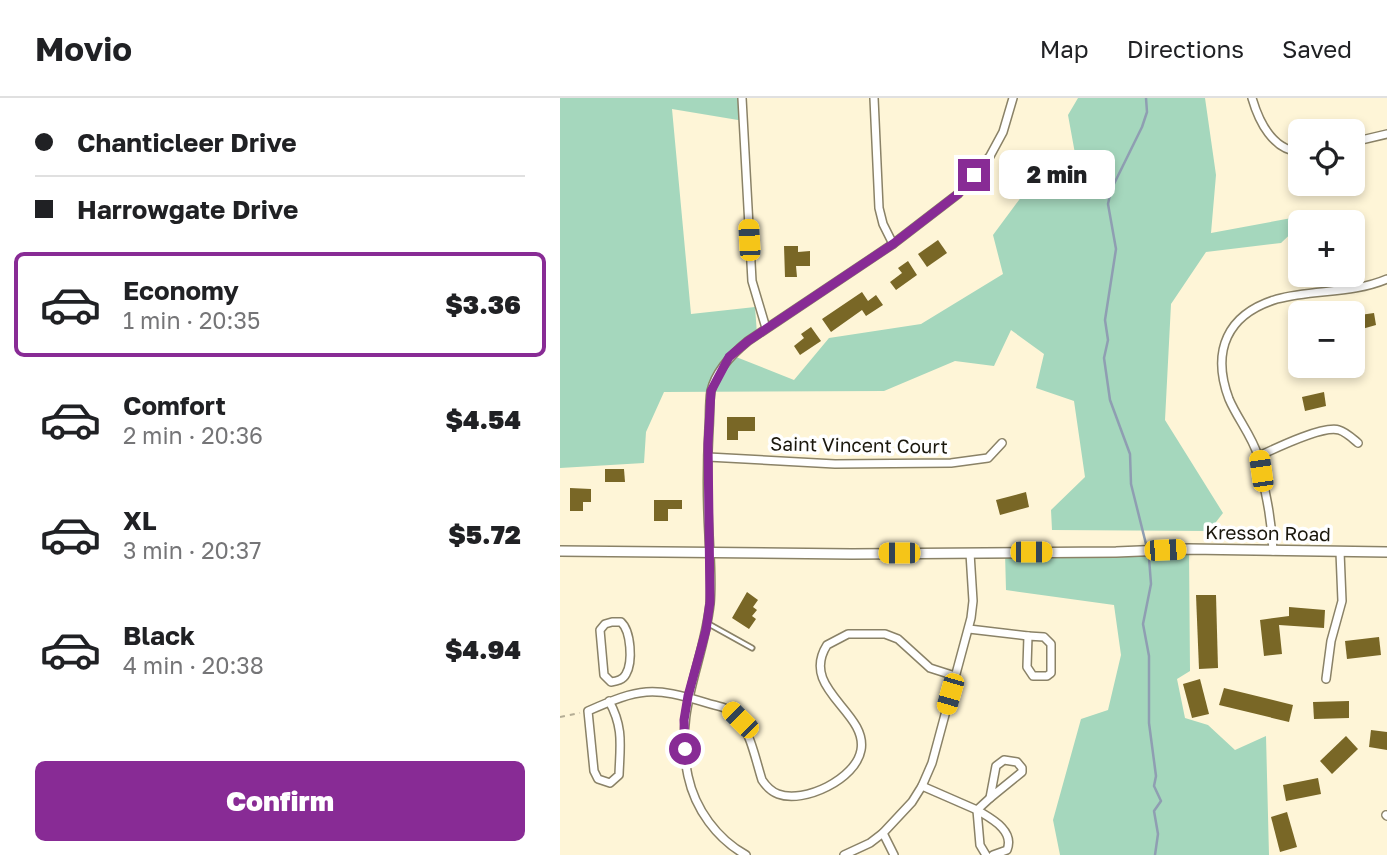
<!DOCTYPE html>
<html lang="en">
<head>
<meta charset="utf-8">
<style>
  body { margin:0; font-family:"Golos Text",sans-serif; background:#f6f6f6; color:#202124; height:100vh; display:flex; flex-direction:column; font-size:26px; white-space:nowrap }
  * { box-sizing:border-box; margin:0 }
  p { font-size:23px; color:#757577 }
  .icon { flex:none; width:38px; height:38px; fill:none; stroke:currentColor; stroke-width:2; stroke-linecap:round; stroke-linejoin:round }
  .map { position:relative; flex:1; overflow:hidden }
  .sheet { display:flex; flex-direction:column; background:#fff; width:560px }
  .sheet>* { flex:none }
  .hud { display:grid; align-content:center; height:154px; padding:0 35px; background:#fff }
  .tools { position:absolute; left:728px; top:21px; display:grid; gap:14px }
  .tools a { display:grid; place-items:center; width:77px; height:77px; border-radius:10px; background:#fff; box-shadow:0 4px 10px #0003; font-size:35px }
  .end { position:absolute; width:32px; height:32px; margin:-16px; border:9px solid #882b95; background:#fff; box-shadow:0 0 0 4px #fff }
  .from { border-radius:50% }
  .bubble { position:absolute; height:49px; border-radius:10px; background:#fff; box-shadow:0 4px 10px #0003; font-size:23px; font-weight:800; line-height:49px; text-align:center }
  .car { position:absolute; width:21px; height:42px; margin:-21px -10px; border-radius:9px; box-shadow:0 0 5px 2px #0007; background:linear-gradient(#f5c518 24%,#345 0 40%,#f5c518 0 76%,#345 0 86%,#f5c518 0) }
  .hud b { display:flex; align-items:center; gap:24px; height:66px; font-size:26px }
  .hud b+b { border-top:2px solid #e0e0e0 }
  .hud i { width:18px; height:18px; background:#202124 }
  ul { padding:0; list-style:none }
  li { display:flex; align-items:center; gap:21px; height:105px; margin:0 14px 10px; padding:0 21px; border:4px solid transparent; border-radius:10px }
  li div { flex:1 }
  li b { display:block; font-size:26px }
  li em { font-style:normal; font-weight:800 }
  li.on { border-color:#882b95 }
  li>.icon { width:63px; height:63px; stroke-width:1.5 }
  .action { display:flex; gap:14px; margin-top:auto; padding:14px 35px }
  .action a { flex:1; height:80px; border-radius:10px; background:#882b95; color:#fff; font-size:28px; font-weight:800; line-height:80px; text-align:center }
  header { display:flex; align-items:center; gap:42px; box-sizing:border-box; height:98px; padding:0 35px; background:#fff; border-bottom:2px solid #e0e0e0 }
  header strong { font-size:33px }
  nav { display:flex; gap:38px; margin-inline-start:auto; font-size:24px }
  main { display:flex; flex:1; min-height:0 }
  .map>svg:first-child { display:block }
  .green { fill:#a5d7bd }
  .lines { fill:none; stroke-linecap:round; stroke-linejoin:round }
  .stream { stroke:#8f9eb2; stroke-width:2.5 }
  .building { fill:#796726 }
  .service-casing { stroke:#8a8267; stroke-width:7 }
  .minor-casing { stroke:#8a8267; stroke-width:10 }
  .tertiary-casing { stroke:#8a8267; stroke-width:12 }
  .path { stroke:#b4ad95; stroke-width:2; stroke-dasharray:5 5; stroke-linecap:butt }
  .service { stroke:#fff; stroke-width:3.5 }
  .minor { stroke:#fff; stroke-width:7 }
  .tertiary { stroke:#fff; stroke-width:9 }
  .route { stroke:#882b95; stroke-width:9 }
  .labels { text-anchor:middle; stroke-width:7; stroke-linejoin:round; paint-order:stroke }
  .street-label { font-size:19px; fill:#1a170c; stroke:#fff }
</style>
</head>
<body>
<header>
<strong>Movio</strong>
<nav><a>Map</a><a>Directions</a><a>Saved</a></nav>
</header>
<main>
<section class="sheet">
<div class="hud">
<b><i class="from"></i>Chanticleer Drive</b>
<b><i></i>Harrowgate Drive</b>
</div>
<ul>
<li class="on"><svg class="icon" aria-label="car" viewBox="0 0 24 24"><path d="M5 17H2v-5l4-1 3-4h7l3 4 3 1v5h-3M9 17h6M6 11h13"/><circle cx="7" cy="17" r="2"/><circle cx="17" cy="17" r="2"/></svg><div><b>Economy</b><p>1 min · 20:35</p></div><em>$3.36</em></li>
<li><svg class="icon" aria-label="car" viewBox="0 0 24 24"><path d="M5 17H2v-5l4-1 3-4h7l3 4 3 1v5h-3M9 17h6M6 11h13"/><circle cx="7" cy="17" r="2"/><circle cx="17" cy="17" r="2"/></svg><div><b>Comfort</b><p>2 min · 20:36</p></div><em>$4.54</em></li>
<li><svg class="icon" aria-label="car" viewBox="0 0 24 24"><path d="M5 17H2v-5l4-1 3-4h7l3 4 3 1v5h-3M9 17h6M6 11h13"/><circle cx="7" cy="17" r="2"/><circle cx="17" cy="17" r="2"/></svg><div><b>XL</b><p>3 min · 20:37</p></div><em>$5.72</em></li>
<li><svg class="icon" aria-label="car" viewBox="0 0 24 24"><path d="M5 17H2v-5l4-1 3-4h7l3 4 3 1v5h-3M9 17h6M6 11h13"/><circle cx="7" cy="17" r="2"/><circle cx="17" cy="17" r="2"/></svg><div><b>Black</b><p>4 min · 20:38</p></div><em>$4.94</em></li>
</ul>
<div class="action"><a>Confirm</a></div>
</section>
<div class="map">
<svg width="827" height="757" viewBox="0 0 827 757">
  <rect width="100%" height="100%" fill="#fef5d7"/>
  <g class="green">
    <path d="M0,0H183L184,23L112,11L131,216L195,209L197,236L171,257L234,282L269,240L361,226L443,176L433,137L488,63L518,72L508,17L518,0H645L656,77L651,135L753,116L744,124H740V127L721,145L646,154L611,206L605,322L663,415L649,433L492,432L491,412L525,379L514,303L476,290L484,256L451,232L434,268L395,263L324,293L104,294L86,334L84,365L0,370Z"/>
    <path d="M629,451L630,573L617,581L625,620L648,627L675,652L706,638L709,757H500L493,722L521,621L548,612L561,557L554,507L446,492L445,454Z"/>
  </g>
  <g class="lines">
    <g class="stream">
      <path d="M586,0L587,14L582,29L551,92L548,106L556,151L545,222L548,242L544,260L550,302L570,356L571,386L586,446"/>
      <path d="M589,460L591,486L583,526L589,558V625L596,678L594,688L601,703L594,713L598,736L595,757"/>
    </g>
  </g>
  <g class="building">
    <path d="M378,142L387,155L367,169L358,156Z"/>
    <path d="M224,148H238V154L250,153V168H236L237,179H225Z"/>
    <path d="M348,163L357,177L336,192L330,184L342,175L338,170Z"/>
    <path d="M302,194L308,203L316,197L323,207L306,218L302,212L271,234L262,221Z"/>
    <path d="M799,212L800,217L814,215L816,227L795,233L793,213Z"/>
    <path d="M251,229L261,243L240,257L234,248L244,240L241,236Z"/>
    <path d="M764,294L766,308L745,313L742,299Z"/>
    <path d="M167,319H195V333H178V342H167Z"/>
    <path d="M45,371H64L65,384H45Z"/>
    <path d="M10,390L31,391V404H23V413H10Z"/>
    <path d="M466,394L469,409L440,417L436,402Z"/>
    <path d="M94,402H122V411H108V423H94Z"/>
    <path d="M187,494L198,502L193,509L197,512L192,518L196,521L189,531L172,520Z"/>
    <path d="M636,497H656L658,570L639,571Z"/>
    <path d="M729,509L765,512L764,530L719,527L722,556L704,558L700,522L729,518Z"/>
    <path d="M819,539L821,557L787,561L785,543Z"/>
    <path d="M640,581L649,616L632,620L623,586Z"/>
    <path d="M664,590L733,607L729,624L659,607Z"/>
    <path d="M789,603V620L754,621L753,604Z"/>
    <path d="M811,632L827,634V652L809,649Z"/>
    <path d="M786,638L798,651L772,676L760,663Z"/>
    <path d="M758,680L761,696L726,703L723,687Z"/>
    <path d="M727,714L737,749L720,754L711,719Z"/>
  </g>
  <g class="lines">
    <g class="service-casing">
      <path id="service" d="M147,525L192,550"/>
    </g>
    <g class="minor-casing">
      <g id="minor">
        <path d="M182,0L192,183L206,230"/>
        <path d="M314,0L319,110L323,126L333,146"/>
        <path d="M692,0C699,24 713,52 740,54"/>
        <path d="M793,44L827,36"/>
        <path d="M699,358C714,351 763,327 779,332C786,334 792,340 798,345"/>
        <path d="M148,359L275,366L391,365L428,360L442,345"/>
        <path d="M713,453C712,425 707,401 701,374C700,369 700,363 698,358C692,338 677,320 669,301C651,253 667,216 717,201C753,191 792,196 827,181"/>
        <path d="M52,524H61C71,533 73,564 66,576C63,582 57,583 51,584L44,577L40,532L45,526Z"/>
        <path d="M409,531L468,538"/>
        <path d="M468,538L484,539L491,546V575L487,578H473L467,569Z"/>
        <path d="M766,581L771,543L782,503L780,454"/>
        <path d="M49,603C64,630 60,648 59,677L50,685L38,681L34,673L28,613C80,590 92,588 147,605C160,609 170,609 179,621C191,637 196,663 202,682C206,688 210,693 218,696C244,706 296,681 301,652C308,614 239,591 267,547L288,536H325L338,541L370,570L395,578"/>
        <path d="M444,662L457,664L462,670V674L430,700L436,668Z"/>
        <path d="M362,688L417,712L430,700"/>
        <path d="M826,717L827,718"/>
        <path d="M323,735L334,757"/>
        <path d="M186,757C157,741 135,711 128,678C114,611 143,568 150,506C152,483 150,460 149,437C147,402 147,365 149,330C150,319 149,305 151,293C156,272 172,256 188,243L333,146L398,96L430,58L443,34L453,0"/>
        <path d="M284,757L310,745L323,735L352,704L362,688L372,665L411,520L413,503L410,455"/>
        <path d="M426,757L420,747L417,712C430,720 455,732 447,752L433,757"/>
      </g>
    </g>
    <g class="tertiary-casing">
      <path id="tertiary" d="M0,453L292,456L556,454L629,451L827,454"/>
    </g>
    <path class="path" d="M0,619L20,615"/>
    <use href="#service" class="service"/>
    <use href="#minor" class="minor"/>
    <use href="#tertiary" class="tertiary"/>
  </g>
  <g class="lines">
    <path class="route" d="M125,651L124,622L128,598L146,532L150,504L148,346L151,293L169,259L188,243L333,146L398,96L414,77"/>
  </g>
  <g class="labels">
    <g class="street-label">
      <text transform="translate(299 347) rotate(1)" y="7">Saint Vincent Court</text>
      <text transform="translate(708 435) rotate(1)" y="7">Kresson Road</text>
    </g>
  </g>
</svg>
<div class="tools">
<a><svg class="icon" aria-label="locate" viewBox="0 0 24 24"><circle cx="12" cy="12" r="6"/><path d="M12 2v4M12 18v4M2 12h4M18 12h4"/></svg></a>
<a>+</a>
<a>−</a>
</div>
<i class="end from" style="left:125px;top:651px"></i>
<i class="end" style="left:414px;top:77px"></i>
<div class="bubble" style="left:439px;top:52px;width:116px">2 min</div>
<i class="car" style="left:189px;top:142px;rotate:357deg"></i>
<i class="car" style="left:701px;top:373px;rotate:352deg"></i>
<i class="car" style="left:605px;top:452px;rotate:88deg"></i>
<i class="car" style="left:471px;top:454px;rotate:90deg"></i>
<i class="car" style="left:339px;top:455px;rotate:270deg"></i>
<i class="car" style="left:390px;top:596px;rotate:196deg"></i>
<i class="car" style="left:180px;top:622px;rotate:315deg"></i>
</div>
</main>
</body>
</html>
